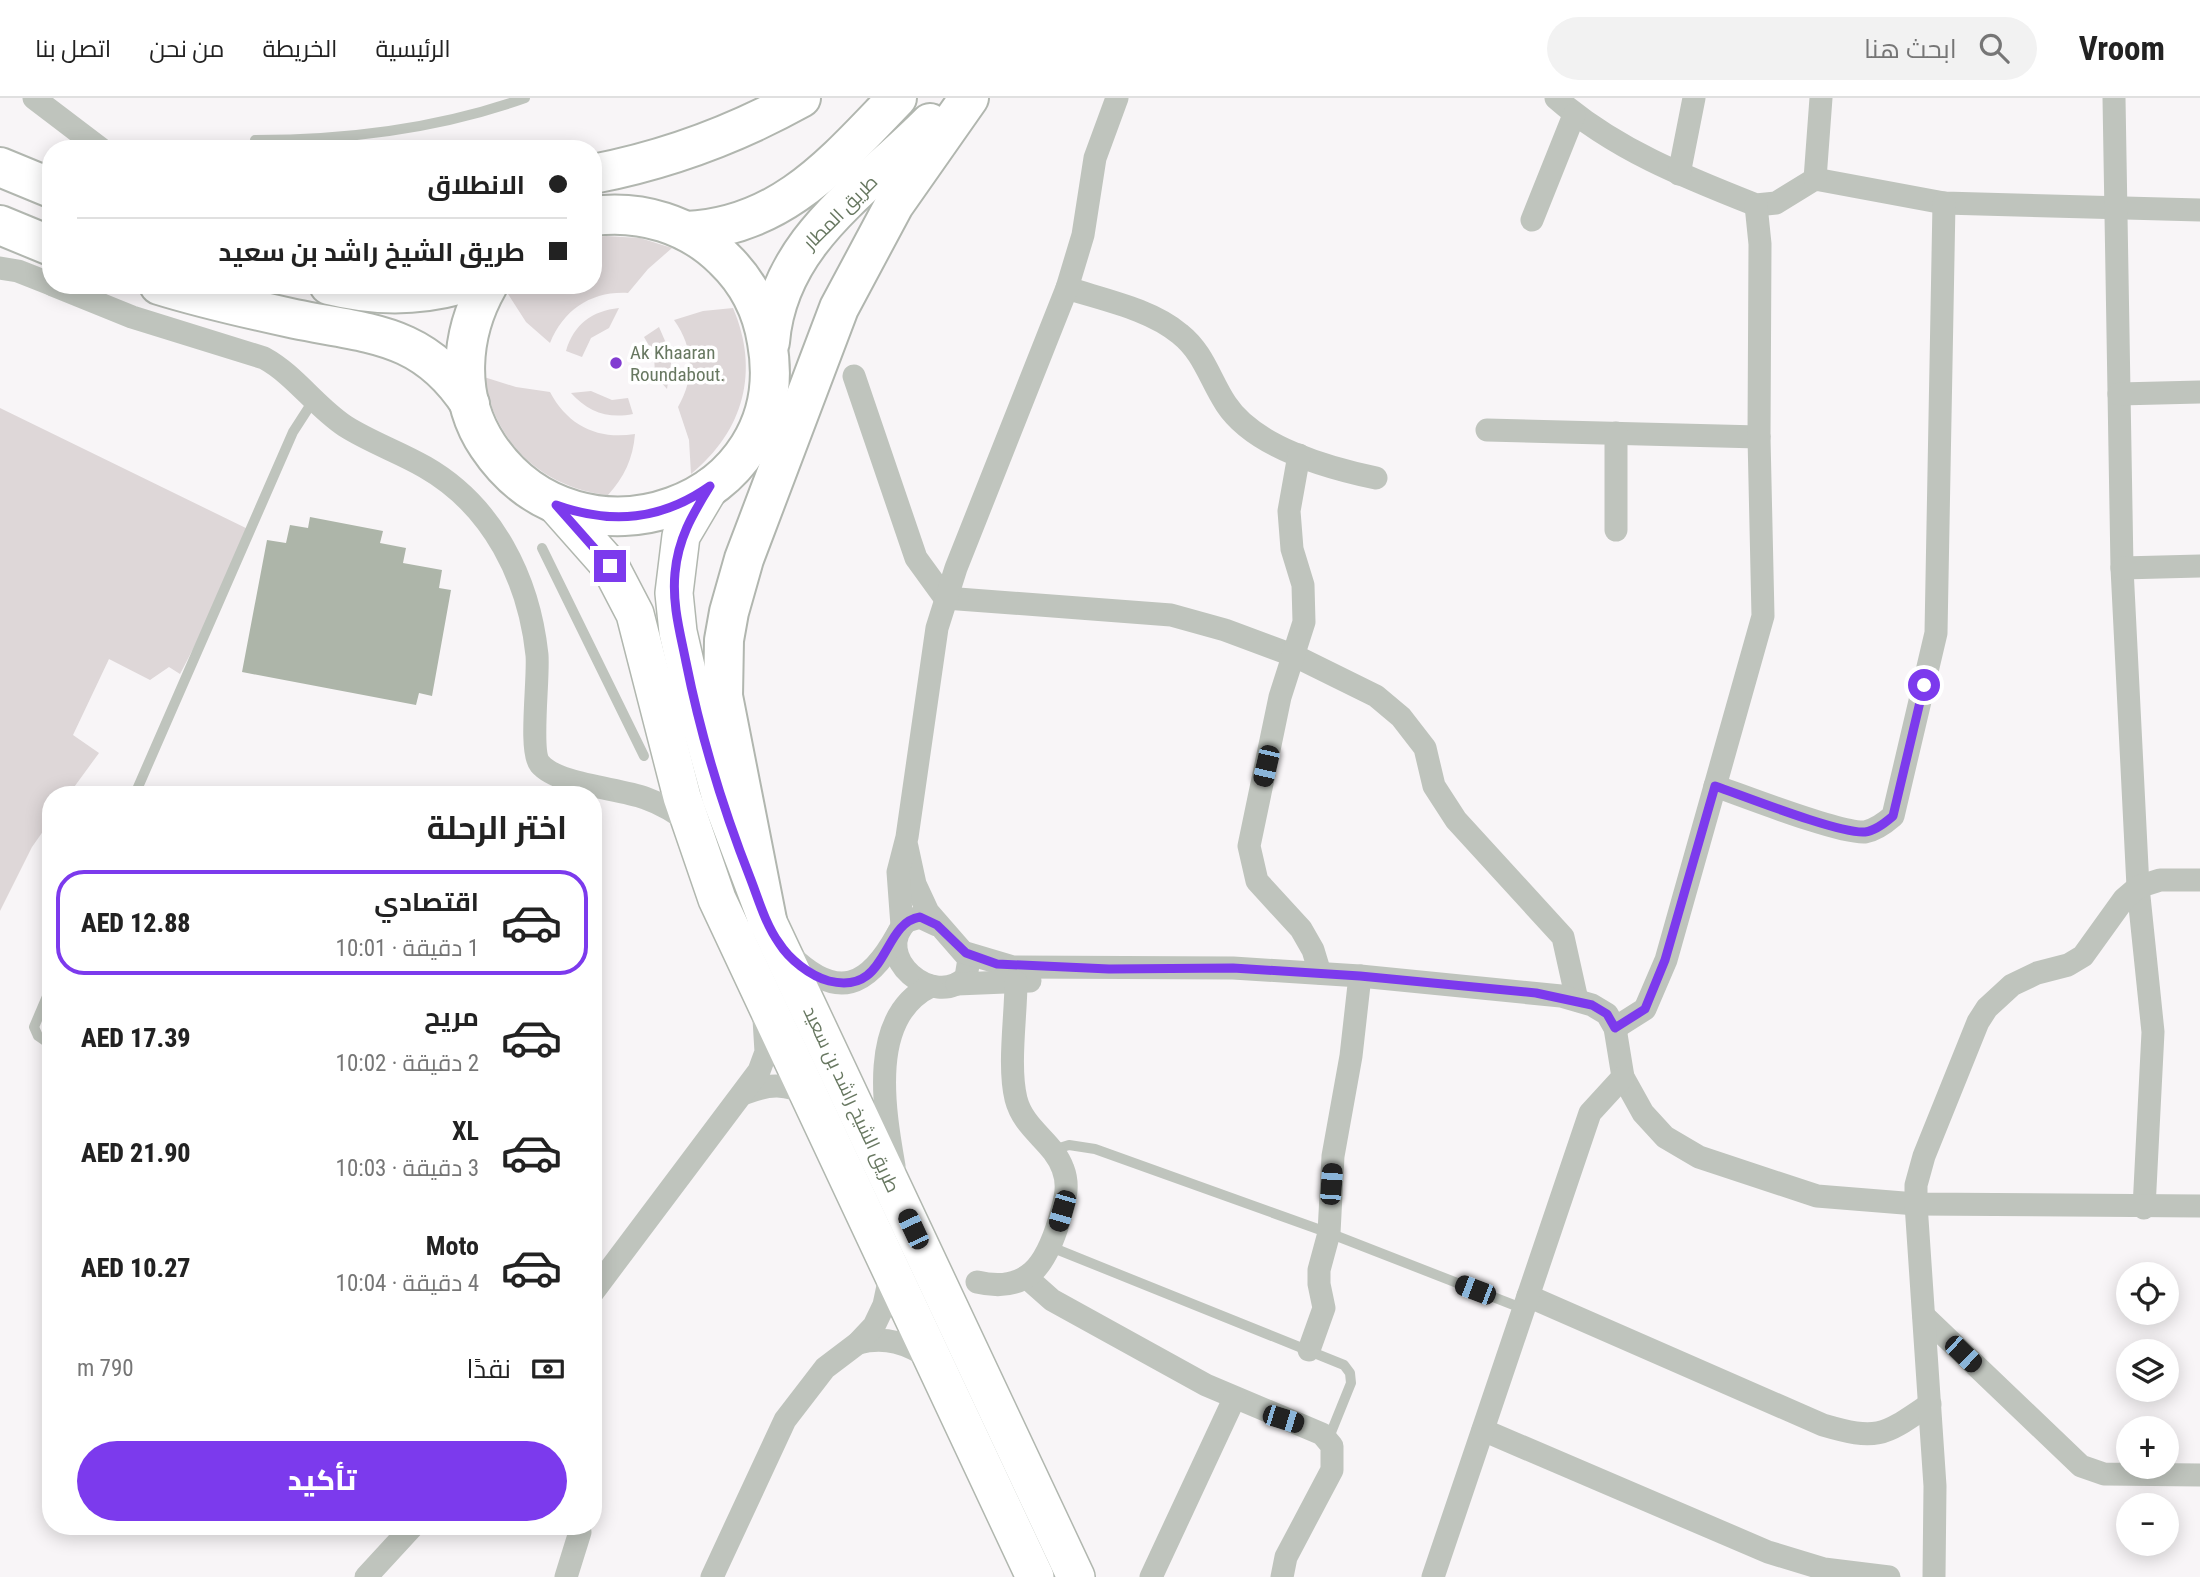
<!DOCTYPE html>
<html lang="ar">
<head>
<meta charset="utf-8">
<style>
  body { margin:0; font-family:"Roboto Condensed",Cairo,sans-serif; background:#f2f2f2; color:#222; direction:rtl; height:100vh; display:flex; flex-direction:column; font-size:26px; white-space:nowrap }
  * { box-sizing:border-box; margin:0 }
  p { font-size:23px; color:#767676 }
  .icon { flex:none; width:38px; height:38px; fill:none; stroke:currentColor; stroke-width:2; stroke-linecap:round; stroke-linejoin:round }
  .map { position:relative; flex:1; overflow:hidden; direction:ltr }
  .sheet { position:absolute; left:42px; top:688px; width:560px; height:749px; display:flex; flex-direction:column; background:#fff; border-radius:28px; box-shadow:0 4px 18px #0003; direction:rtl }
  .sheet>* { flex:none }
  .guide { position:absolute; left:42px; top:42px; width:560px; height:154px; border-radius:28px; box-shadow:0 4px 18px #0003; direction:rtl; display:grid; align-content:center; height:154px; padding:0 35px; background:#fff }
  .tools { position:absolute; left:2116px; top:1164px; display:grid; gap:14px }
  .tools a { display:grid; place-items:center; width:63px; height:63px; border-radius:50%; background:#fff; box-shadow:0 4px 18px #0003; font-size:35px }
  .end { position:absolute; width:32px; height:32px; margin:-16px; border:9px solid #7c3aed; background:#fff; box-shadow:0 0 0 4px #fff }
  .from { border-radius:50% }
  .car { position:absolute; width:21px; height:42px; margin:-21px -10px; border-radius:9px; box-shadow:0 0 5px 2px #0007; background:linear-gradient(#222 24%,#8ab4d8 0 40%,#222 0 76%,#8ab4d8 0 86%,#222 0) }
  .guide b { display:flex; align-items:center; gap:24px; height:66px; font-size:26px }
  .guide b+b { border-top:2px solid #e0e0e0 }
  .guide i { width:18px; height:18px; background:#222 }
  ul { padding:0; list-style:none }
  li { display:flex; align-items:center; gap:21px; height:105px; margin:0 14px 10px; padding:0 21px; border:4px solid transparent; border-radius:28px }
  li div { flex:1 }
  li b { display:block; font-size:26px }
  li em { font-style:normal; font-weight:800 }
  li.current { border-color:#7c3aed }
  li>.icon { width:63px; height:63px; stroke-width:1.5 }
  h2 { padding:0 35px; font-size:32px; line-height:84px }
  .pay { display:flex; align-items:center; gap:18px; height:77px; padding:0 35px; font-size:26px }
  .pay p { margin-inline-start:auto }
  .action { display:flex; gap:14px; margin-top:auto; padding:14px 35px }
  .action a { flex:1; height:80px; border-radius:42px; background:#7c3aed; color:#fff; font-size:28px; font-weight:800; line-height:80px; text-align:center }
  header { display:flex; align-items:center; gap:42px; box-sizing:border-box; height:98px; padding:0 35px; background:#fff; border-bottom:2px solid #e0e0e0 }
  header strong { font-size:33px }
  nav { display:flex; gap:38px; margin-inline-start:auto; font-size:24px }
  .search { width:490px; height:63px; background:#f2f2f2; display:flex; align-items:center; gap:18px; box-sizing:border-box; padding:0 24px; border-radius:38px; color:#767676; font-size:26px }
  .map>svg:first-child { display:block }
  .green { fill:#ded7d8 }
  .building { fill:#adb5a9 }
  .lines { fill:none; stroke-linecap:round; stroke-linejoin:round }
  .primary-casing { stroke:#b1b7af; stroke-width:40 }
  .highway-casing { stroke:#b1b6af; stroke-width:42 }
  .lane { stroke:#bfc4bd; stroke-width:10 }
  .street { stroke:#bfc4bd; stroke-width:23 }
  .primary { stroke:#fff; stroke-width:37 }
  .highway { stroke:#fff; stroke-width:38 }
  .route { stroke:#7c3aed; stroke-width:9 }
  .poi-dot { fill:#823cd1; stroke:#fff; stroke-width:2.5 }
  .labels { text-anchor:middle; stroke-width:7; stroke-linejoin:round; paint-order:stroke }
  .street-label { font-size:19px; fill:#687861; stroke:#fff }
  .poi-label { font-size:19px; fill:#687861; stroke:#fff; text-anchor:start }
</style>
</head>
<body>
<header>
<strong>Vroom</strong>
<div class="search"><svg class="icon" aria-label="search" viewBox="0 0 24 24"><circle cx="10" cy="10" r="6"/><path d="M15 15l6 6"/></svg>ابحث هنا</div>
<nav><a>الرئيسية</a><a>الخريطة</a><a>من نحن</a><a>اتصل بنا</a></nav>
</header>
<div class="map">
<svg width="2200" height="1479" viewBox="0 0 2200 1479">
  <rect width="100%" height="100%" fill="#f8f5f7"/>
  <g class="green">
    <path d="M606,138L640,140L672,150L648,171L628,195C592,193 564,211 550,245L526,224L508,196L514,187H593V140Z"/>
    <path d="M619,210L609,230L591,240L582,259L566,253C574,226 592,213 619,210Z"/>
    <path d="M733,210C760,273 744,333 691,376L689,342L678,309C695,280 694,250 674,222L703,213Z"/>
    <path d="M659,229L672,259L667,291L655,277L654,256L644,239Z"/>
    <path d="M484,279L516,289L550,294C568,328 598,342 635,336C633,361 624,379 608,397C541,389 495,345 484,279Z"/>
    <path d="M591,293L612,302L628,300L633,316C608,321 588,314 571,295Z"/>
    <path d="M0,310L254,434L180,576L169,569L150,582L109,561L73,637L99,655L69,696H51V722L32,749L0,813Z"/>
  </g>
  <path class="building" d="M310,419L383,433L380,445L406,450L403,465L442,472L439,490L451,492L432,598L419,595L416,607L242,574L267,442L286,445L290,427L308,430Z"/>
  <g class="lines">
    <g class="primary-casing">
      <g id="primary">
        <path d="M710,389L681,438L674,495L678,534L692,595L721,700L767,822L1076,1479"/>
        <path d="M556,407L610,468L635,516L682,699L717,801L1035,1479"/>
      </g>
    </g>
    <g class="highway-casing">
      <g id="highway">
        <path d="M0,69L51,90"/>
        <path d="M593,76C666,62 736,36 801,0"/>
        <path d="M0,127L51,148"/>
        <path d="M686,133C782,129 835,64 897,0"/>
        <path d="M159,187C204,201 249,211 295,221C370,236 424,235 470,306"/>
        <path d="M329,187C373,198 414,199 458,187"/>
        <path d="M488,187C460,236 455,299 488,348C579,484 797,408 767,244C762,212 747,183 724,161C689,126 641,112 593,118"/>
        <path d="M770,244C778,143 865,91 930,25"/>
        <path d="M767,822L723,598L724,542L729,514L744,461L839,210L894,107L969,0"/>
      </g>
    </g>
    <g class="lane">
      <path d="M255,42C347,42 438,31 525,0"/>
      <path d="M542,450L644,658"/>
      <path d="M135,696L293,334L313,303"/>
      <path d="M51,889L34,929L38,938L51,947"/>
      <path d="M1053,1052L1069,1047L1095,1051L1329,1135L1524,1211"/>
      <path d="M1051,1149L1344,1267L1350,1275L1351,1285L1328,1342"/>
    </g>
    <g class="street">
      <path d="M34,0L101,51"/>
      <path d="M1556,0C1614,51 1685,79 1756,107L1776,105L1815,81L1944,105L2200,112"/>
      <path d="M2114,0L2122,470L2138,789L2153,934L2144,1110"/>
      <path d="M1679,76L1694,0"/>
      <path d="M1815,81L1821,0"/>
      <path d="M1532,122L1574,17"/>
      <path d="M0,170L18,173L51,186"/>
      <path d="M53,187L132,219L264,260C295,277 315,308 345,328C370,344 399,354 425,369C493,408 529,481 537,557C539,581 529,653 540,666C558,687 618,690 645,700C662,706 677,715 691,726"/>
      <path d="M1067,190C1104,202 1150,211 1180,236C1204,255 1210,282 1226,306C1254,349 1328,370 1376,380"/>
      <path d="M854,278L916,460L945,500L1171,517L1225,532L1295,558L1376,598L1401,619L1425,650L1434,688L1456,722L1563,839L1577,902"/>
      <path d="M2119,296L2200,294"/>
      <path d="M1487,332L1759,339"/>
      <path d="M1299,357L1289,413L1292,451L1303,487L1304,524L1280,599L1249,748L1257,783L1301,831L1313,852L1320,875"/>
      <path d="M1616,432V335"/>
      <path d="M2122,470L2200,468"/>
      <path d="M1715,688C1744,698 1840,736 1865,734C1875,732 1885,725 1893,718L1936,535L1944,105"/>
      <path d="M907,749L915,786L928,814L969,861L966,879C934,912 870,858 907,823L920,819L937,827"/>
      <path d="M902,828L898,774L907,739L937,530L956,470L1067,190L1083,137L1095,60L1117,0"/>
      <path d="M966,855L1013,869L1233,870L1360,878L1561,898L1592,907L1607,916L1615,930L1623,979L1643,1015L1665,1039L1699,1059L1817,1098L1916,1106L2200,1108"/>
      <path d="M791,858C838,903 868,889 897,837"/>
      <path d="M957,886L1030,883"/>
      <path d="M1615,930L1645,911L1666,862L1763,518L1759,339L1760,146L1756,107"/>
      <path d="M743,996C767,986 787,984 811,999"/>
      <path d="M894,1068C884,1011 868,918 931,888"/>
      <path d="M1026,1179L1052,1202L1206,1287L1322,1336L1332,1348V1372L1286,1459L1282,1479"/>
      <path d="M977,1184C1028,1196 1046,1166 1059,1123C1064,1105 1070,1089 1063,1071C1053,1043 1024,1032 1016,1001C1008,968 1016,918 1016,884"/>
      <path d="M593,1194L759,973L766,954L764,921"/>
      <path d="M1528,1198L1823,1327C1878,1343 1883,1338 1930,1306"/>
      <path d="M1924,1218L2081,1368L2104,1376L2200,1377"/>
      <path d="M858,1245C886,1238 907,1245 931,1261"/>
      <path d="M1309,1252L1324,1210L1319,1186V1172L1329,1135L1333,1058L1351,958L1360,878"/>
      <path d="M1483,1332L1768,1454L1824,1471L1889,1479"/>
      <path d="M366,1479L413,1428"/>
      <path d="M566,1479L580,1434L577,1428"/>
      <path d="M712,1479L785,1322L825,1270L858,1245L874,1228L884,1207L891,1174"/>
      <path d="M1151,1479L1234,1301"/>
      <path d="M1433,1479L1590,1015L1623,979"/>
      <path d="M1934,1479L1935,1388L1916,1106V1087L1924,1058L1978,924L1987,910L2012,887L2037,875L2068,867L2083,858L2124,801L2138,789L2160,782H2200"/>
    </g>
    <use href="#primary" class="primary"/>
    <use href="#highway" class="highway"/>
  </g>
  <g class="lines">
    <path class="route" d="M610,468L556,407C612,427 662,422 710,388C692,417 678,441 675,475C672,506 680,534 686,564C701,639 723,711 751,782C759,803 766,827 779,845C789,861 810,878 829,883C889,898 881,825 920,819L937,827L966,855L997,866L1109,871L1233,870L1360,878L1536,895L1592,907L1607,916L1615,930L1645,911L1665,862L1715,688C1744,698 1839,736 1865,734C1875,733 1885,725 1893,718L1924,587"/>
  </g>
  <circle class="poi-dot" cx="616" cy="265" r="7"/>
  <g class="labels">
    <g class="street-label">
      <text transform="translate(840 114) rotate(-45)" y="7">طريق المطار</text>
      <text transform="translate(852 1001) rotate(65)" y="7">طريق الشيخ راشد بن سعيد</text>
    </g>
    <g class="poi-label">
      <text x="630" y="261">Ak Khaaran<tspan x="630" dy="22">Roundabout.</tspan></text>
    </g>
  </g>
</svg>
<div class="tools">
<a><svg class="icon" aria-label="locate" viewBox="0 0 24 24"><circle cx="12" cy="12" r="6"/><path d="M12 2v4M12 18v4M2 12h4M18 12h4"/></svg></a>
<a><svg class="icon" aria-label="layers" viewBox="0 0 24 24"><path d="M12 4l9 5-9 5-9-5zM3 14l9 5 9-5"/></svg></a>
<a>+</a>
<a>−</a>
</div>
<i class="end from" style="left:1924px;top:587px"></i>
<i class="end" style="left:610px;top:468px"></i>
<i class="car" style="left:1266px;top:668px;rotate:193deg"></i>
<i class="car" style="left:1331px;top:1086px;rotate:4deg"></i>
<i class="car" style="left:1062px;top:1113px;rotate:196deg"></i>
<i class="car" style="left:913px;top:1131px;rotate:335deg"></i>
<i class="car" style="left:1475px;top:1192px;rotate:291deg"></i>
<i class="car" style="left:1963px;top:1256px;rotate:134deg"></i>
<i class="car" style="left:1283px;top:1321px;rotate:107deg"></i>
<div class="guide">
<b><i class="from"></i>الانطلاق</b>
<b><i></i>طريق الشيخ راشد بن سعيد</b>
</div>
<section class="sheet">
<h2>اختر الرحلة</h2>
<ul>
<li class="current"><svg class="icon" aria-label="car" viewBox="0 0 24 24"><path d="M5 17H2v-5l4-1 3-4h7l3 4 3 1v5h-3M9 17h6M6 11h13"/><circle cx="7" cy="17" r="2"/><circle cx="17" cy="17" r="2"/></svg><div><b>اقتصادي</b><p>1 دقيقة · 10:01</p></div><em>AED 12.88</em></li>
<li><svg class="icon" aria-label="car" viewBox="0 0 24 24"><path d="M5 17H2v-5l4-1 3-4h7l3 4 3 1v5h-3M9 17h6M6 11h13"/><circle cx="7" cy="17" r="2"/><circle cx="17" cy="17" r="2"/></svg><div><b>مريح</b><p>2 دقيقة · 10:02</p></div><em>AED 17.39</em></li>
<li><svg class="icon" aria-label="car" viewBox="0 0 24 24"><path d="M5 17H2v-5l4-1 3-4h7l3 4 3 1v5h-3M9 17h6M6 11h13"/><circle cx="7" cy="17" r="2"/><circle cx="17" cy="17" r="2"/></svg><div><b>XL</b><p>3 دقيقة · 10:03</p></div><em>AED 21.90</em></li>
<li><svg class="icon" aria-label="car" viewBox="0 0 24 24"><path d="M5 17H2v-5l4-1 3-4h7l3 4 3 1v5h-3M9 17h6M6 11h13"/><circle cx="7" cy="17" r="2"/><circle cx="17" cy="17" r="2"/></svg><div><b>Moto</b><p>4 دقيقة · 10:04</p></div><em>AED 10.27</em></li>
</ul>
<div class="pay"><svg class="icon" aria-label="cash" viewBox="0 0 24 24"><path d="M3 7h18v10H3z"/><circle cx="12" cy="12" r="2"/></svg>نقدًا<p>790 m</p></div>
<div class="action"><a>تأكيد</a></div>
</section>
</div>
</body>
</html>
